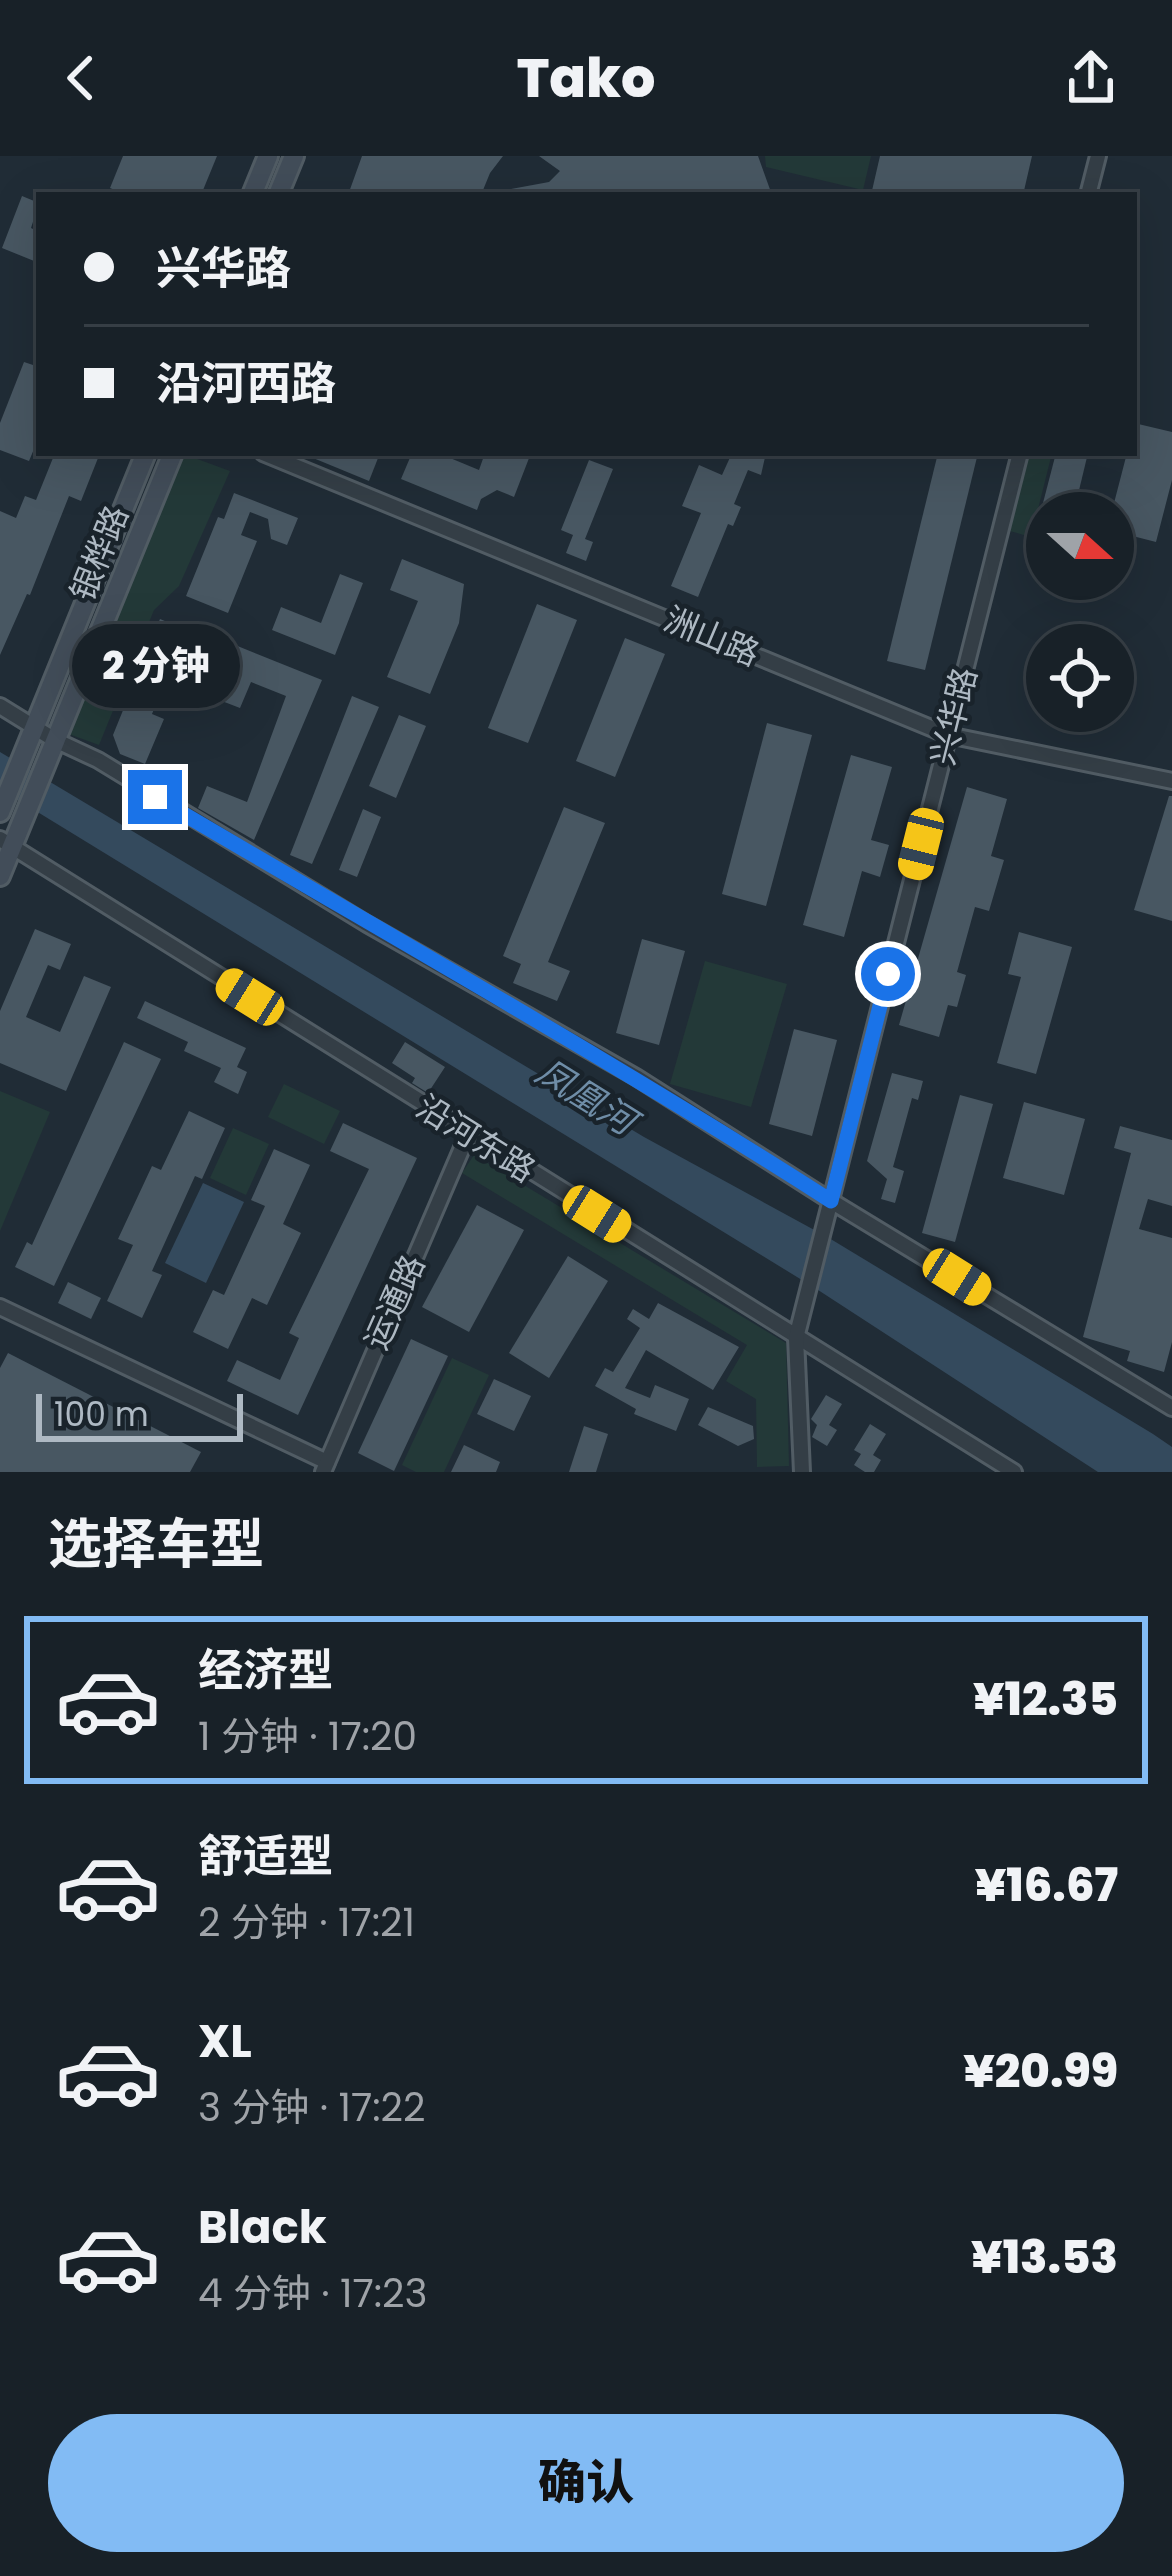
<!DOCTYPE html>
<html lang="zh">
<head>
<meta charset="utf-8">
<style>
  body { margin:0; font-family:Poppins,"Noto Sans SC",sans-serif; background:#212930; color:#f1f3f6; height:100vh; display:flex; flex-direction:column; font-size:45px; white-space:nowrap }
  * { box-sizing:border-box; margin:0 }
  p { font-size:39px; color:#9fa3a8 }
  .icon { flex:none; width:66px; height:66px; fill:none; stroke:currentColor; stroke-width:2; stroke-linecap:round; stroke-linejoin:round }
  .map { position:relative; height:1316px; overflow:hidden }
  .sheet { display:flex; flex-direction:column; background:#182128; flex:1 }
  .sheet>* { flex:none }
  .hud { position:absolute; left:36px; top:36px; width:1101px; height:264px; border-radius:0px; box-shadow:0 12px 48px #0002,0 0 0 3px #363e45; display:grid; align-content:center; height:264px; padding:0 48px; background:#182128 }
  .needle { width:78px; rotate:111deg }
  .controls { position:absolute; left:1026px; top:336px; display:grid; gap:24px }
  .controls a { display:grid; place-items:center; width:108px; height:108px; border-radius:50%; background:#182128; box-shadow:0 12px 48px #0002,0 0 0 3px #363e45; font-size:60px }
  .scale { position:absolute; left:36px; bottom:30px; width:207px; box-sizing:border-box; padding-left:12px; border:6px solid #aeb9c3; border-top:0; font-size:33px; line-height:42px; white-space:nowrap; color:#aeb9c3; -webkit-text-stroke:9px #19232b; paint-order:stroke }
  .end { position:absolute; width:54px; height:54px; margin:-27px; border:15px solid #1a73e8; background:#fff; box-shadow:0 0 0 6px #fff }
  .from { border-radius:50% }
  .bubble { position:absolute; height:84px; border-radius:42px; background:#182128; box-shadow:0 12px 48px #0002,0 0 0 3px #363e45; font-size:39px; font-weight:800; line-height:84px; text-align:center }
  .car { position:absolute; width:36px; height:72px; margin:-36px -18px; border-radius:15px; box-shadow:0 0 9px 3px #0007; background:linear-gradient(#f5c518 24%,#345 0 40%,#f5c518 0 76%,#345 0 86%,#f5c518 0) }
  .hud b { display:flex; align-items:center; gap:42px; height:114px; font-size:45px }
  .hud b+b { border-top:3px solid #363e45 }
  .hud i { width:30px; height:30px; background:#f1f3f6 }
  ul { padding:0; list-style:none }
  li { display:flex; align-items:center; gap:36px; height:168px; margin:0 24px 18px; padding:0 24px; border:6px solid transparent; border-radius:0px }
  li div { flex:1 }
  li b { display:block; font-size:45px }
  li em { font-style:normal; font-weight:800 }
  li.current { border-color:#82bbf4 }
  li>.icon { width:108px; height:108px; stroke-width:1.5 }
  h2 { padding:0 48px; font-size:54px; line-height:144px }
  .button { display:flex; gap:24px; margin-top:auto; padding:24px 48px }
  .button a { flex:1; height:138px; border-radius:72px; background:#82bbf4; color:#111; font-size:48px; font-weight:800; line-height:138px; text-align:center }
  header { display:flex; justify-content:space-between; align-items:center; height:156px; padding:0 48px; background:#182128; font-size:54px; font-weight:800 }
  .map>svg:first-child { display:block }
  .green { fill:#233938 }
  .water { fill:#344a5d }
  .building { fill:#485762 }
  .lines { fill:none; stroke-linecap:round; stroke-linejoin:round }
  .minor-casing { stroke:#515c64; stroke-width:20 }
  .secondary-casing { stroke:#515c64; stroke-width:24 }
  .minor { stroke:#343e46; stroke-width:14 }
  .secondary { stroke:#424d59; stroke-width:18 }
  .route { stroke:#1a73e8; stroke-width:15 }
  .labels { text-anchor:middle; stroke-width:9; stroke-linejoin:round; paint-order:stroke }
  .street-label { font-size:33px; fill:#aeb9c3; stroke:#19232b }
  .water-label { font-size:36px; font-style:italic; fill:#6f8da7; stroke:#19232b }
</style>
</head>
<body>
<header><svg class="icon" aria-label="back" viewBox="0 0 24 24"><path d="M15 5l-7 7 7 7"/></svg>Tako<svg class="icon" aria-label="share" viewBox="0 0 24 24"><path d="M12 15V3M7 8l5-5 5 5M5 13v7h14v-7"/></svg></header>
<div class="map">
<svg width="1172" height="1316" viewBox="0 0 1172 1316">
  <rect width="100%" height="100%" fill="#202c36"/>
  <g class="green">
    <path d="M765,0H871L863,34L766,11Z"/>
    <path d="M181,297L230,315L179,430L154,454L99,589L66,577Z"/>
    <path d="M1025,297H1052L1031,381L1006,374Z"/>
    <path d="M705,805L787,828L751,951L670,928Z"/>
    <path d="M284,928L340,955L324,988L268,961Z"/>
    <path d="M0,935L50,956L0,1075Z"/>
    <path d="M233,972L269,988L246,1039L210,1022Z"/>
    <path d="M474,999L786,1187L789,1310L757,1311L756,1243L726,1225L747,1189L462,1017Z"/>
    <path d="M452,1202L489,1219L444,1316H416L402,1309Z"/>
  </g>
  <g class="water">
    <path d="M0,596L644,981L829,1082L1153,1278L1172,1291V1316H1098L815,1132L0,633Z"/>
    <path d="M203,1027L244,1046L206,1127L165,1107Z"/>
  </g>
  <g class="building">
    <path d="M123,0H217L201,39H127L110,32Z"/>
    <path d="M362,0H503L490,17L481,39H348Z"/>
    <path d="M539,0H758L772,39H511V33L549,26L560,15Z"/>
    <path d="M880,0H1032L1023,39H871Z"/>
    <path d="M22,40L39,47L31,72L39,76V107L2,92Z"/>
    <path d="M24,206L39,211V281L29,305L0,294V267Z"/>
    <path d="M1134,267L1172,276V324L1156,386L1113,375V351L1127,297H1134Z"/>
    <path d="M55,297H100L81,345L69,340L30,439L27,438L0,499V355L16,362L25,340L36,344Z"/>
    <path d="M301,297H380L369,325Z"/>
    <path d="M412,297H438L479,314L485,297H531L514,341L497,334L481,343L477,354L401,323Z"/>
    <path d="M732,297H766L761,319L748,314L734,348L741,351L733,370L728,368L698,441L671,430L701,357L682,350L699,309L722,319Z"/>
    <path d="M938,297H978L925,514L887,505Z"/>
    <path d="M1056,297H1088L1074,355L1043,347Z"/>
    <path d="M589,304L613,313L585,383L593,386L586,405L566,397L573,379L561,374Z"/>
    <path d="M234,337L298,362L287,389L271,383L268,363L250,356L241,379L257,385L228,457L186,440L218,361L224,363Z"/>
    <path d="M402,403L464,428L459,467L430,538L387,521L418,445L390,434Z"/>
    <path d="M340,418L363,427L335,499L272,474L281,451L321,467Z"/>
    <path d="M537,448L577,464L528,587L488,572Z"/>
    <path d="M160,463L201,480L187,514L172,508L152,558L164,563L145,608L120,598L113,579Z"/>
    <path d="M625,482L665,498L615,621L576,605Z"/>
    <path d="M235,489L322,524L254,684L198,652L207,630L247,646L286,540L251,526L240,552L214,542Z"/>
    <path d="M352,540L379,551L312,708L290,699Z"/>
    <path d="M399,559L426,570L396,642L369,630Z"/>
    <path d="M767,567L812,579L766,750L722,738Z"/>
    <path d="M851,599L892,611L871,684L889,689L880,721L862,715L844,781L803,769Z"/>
    <path d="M967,631L1007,643L991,700L1004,704L989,755L975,751L957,816L966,819L957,851L948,849L939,881L899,869Z"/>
    <path d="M1169,640H1172V765L1134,754Z"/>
    <path d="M564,651L605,667L548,806L570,815L557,845L513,827L521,808L503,800Z"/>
    <path d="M363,653L381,661L357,721L339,714Z"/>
    <path d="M35,773L71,788L60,814L48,809L26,861L60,876L84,820L111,831L66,935L0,907V855Z"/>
    <path d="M1019,776L1072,791L1036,918L997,907L1021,821L1008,818Z"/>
    <path d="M642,783L685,795L659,889L616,877Z"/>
    <path d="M145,845L246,892L237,911L247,916L238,938L214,926L221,912L184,895L188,886L137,862Z"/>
    <path d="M794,873L837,884L812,980L769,968Z"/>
    <path d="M124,886L161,903L54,1130L15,1111L27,1086L32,1089Z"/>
    <path d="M405,886L445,911L428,937L412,927L415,922L392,907Z"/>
    <path d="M892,917L923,925L918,944L912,942L893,1011L904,1015L895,1047L881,1043L887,1023L867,1005Z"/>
    <path d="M960,939L993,948L955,1086L922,1077Z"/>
    <path d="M1024,946L1085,963L1064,1039L1003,1022Z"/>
    <path d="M189,955L225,972L202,1023L195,1020L152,1115L162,1119L142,1162L107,1145L133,1089L118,1083L152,1010L161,1014Z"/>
    <path d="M343,967L417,1002L298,1259L227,1225L237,1204L280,1224L299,1182L289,1177L369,1013L330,995Z"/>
    <path d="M1120,970L1172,984V1050L1148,1043L1139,1073L1172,1082V1186L1164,1216L1127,1205L1130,1195L1083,1181L1131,997L1114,992Z"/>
    <path d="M274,993L310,1009L283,1068L301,1077L267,1149L252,1142L228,1193L193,1176L213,1134L224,1139L265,1050L251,1044Z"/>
    <path d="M477,1049L524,1074L469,1176L422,1151Z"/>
    <path d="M568,1100L608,1125L549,1222L509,1197Z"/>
    <path d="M68,1126L101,1142L91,1163L58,1147Z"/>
    <path d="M658,1147L739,1191L713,1234L646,1194L625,1232L650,1242L655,1229L689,1243L676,1275L634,1258L636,1253L595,1230L605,1212L613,1216L640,1172L627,1163L633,1153L649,1163Z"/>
    <path d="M411,1183L448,1200L394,1315L358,1297Z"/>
    <path d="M8,1197L201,1296L190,1316H0V1212Z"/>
    <path d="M494,1223L531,1240L514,1275L477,1258Z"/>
    <path d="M826,1239L842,1248L829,1269L837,1274L827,1290L812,1281L817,1269L811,1263Z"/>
    <path d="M708,1251L753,1270L754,1283L738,1290L698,1269Z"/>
    <path d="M870,1268L886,1278L873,1299L881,1304L874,1316H865L854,1309L861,1298L854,1294Z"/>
    <path d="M584,1270L608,1278L596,1316H569Z"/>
    <path d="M464,1289L500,1306L496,1316H451Z"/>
  </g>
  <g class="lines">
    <g class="minor-casing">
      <g id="minor">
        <path d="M1088,39L1098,0"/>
        <path d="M263,297L948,579L1172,625"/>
        <path d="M0,550L55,584L98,604L367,768L636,921L831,1045L1172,1252"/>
        <path d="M0,683L1014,1316"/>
        <path d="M0,1151L327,1306"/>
        <path d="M323,1316L468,978"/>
        <path d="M802,1316L796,1182L1020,297"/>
      </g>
    </g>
    <g class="secondary-casing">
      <g id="secondary">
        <path d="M252,39L268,0"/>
        <path d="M278,39L294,0"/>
        <path d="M0,656L146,297"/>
        <path d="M0,720L173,297"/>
      </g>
    </g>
    <use href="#minor" class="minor"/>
    <use href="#secondary" class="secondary"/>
  </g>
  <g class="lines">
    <path class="route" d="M155,641C381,775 610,903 831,1045L888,818"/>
  </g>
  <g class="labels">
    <g class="street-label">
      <text transform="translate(99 397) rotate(-68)" y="12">银桦路</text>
      <text transform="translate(712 480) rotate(23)" y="12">洲山路</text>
      <text transform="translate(953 560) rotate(-76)" y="12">兴华路</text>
      <text transform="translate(476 982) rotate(32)" y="12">沿河东路</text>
      <text transform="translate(394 1146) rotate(-66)" y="12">运通路</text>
    </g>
    <g class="water-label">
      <text transform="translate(586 940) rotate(32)" y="13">凤凰河</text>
    </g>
  </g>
</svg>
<div class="controls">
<a><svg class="needle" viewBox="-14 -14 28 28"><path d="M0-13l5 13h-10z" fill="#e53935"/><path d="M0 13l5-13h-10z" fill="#9fa3a8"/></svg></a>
<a><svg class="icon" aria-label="locate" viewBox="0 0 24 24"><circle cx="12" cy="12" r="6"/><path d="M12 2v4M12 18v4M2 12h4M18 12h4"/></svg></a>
</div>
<div class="scale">100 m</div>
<i class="end from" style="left:888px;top:818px"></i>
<i class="end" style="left:155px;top:641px"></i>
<div class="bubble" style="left:72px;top:468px;width:168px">2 分钟</div>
<i class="car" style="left:921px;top:688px;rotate:194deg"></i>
<i class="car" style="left:250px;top:841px;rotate:302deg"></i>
<i class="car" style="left:597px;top:1058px;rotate:122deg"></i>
<i class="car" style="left:957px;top:1121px;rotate:122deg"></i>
<div class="hud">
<b><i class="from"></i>兴华路</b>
<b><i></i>沿河西路</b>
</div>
</div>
<section class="sheet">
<h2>选择车型</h2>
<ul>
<li class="current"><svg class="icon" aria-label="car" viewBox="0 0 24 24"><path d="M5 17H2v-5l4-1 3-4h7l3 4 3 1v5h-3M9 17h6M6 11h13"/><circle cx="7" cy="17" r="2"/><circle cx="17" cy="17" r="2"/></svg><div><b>经济型</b><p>1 分钟 · 17:20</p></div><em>¥12.35</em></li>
<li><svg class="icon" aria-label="car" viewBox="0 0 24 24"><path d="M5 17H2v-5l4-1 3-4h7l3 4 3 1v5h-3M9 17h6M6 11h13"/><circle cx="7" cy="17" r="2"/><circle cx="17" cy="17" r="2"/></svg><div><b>舒适型</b><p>2 分钟 · 17:21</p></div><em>¥16.67</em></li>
<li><svg class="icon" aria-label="car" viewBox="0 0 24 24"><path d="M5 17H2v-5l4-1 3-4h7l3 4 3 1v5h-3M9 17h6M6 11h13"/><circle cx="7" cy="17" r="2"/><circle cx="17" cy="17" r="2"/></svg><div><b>XL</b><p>3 分钟 · 17:22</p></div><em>¥20.99</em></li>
<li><svg class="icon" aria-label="car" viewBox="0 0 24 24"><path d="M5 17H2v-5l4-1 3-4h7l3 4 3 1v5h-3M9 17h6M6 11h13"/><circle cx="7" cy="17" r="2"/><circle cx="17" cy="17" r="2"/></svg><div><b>Black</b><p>4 分钟 · 17:23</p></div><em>¥13.53</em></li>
</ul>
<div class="button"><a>确认</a></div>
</section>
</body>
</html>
